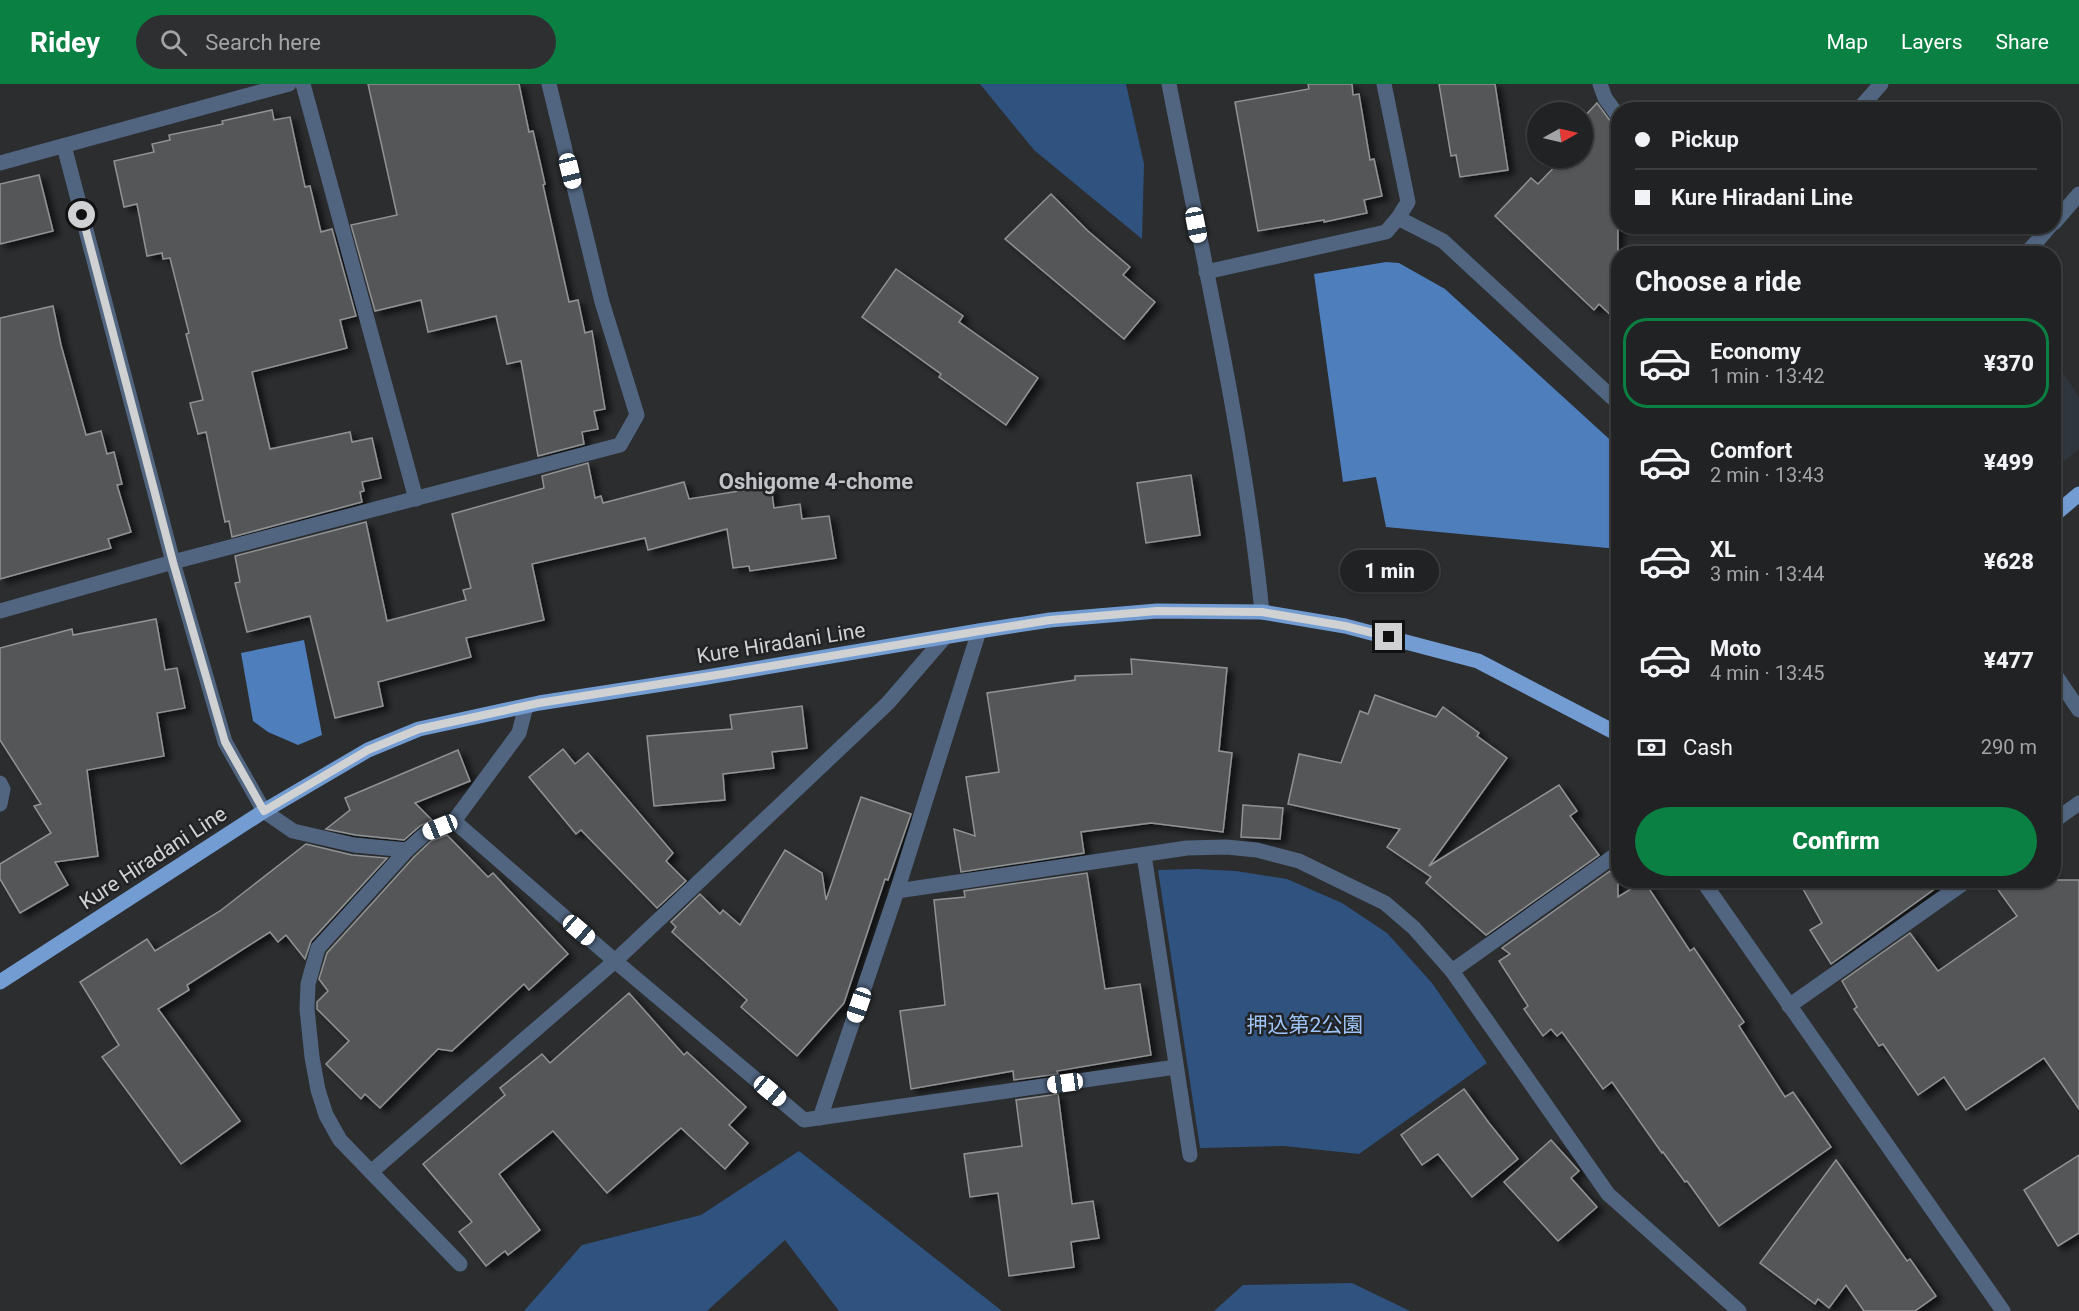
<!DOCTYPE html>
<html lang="en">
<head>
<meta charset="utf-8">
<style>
  body { margin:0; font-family:Roboto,"Noto Sans JP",sans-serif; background:#2d2f30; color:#f1f3f6; height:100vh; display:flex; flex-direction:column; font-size:22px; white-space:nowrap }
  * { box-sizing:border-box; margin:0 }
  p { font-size:20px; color:#a2a4a6 }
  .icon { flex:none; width:33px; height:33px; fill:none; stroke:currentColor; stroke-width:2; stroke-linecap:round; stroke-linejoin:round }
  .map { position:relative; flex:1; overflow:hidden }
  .side { position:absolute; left:1611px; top:162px; width:450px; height:642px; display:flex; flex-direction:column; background:#202223; border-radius:24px; box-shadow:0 2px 4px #0004,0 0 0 2px #3d3f41 }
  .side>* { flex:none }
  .banner { position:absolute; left:1611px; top:18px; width:450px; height:132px; border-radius:24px; box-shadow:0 2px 4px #0004,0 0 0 2px #3d3f41; display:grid; align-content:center; height:132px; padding:0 24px; background:#202223 }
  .needle { width:39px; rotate:82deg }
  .fabs { position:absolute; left:1527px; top:18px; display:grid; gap:12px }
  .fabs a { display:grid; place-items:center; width:66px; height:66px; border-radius:50%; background:#202223; box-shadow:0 2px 4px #0004,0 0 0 2px #3d3f41; font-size:30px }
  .end { position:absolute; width:27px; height:27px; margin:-14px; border:8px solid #d0d1d3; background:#111; box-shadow:0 0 0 3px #111 }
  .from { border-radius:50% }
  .bubble { position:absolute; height:42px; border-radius:21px; background:#202223; box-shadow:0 2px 4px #0004,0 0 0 2px #3d3f41; font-size:20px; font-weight:800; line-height:42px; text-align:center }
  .car { position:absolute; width:18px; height:36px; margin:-18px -9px; border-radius:8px; box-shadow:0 0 4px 2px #0007; background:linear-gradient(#fff 24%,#345 0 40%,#fff 0 76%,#345 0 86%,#fff 0) }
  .banner b { display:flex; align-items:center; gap:21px; height:57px; font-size:22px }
  .banner b+b { border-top:2px solid #3d3f41 }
  .banner i { width:15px; height:15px; background:#f1f3f6 }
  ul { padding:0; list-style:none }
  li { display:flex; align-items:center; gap:18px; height:90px; margin:0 12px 9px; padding:0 12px; border:3px solid transparent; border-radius:24px }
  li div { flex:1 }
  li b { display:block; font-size:22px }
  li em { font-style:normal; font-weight:800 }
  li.on { border-color:#0b8043 }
  li>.icon { width:54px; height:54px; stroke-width:1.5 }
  h2 { padding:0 24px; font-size:27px; line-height:72px }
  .pay { display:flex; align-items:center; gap:15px; height:66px; padding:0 24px; font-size:22px }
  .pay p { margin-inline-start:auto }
  .action { display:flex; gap:12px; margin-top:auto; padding:12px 24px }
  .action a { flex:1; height:69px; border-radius:36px; background:#0b8043; color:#fff; font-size:24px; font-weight:800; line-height:69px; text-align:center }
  header { display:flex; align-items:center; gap:36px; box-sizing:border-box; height:84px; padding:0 30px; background:#0b8043; color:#fff }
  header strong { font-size:28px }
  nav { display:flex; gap:33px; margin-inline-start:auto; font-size:21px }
  .search { width:420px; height:54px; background:#2d2f30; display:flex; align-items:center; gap:15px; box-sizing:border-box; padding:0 21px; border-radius:33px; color:#a2a4a6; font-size:22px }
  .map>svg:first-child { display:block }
  .built { fill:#30363d }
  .green { fill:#30527f }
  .water { fill:#4e7ebc }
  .building { fill:#545658; stroke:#909395; stroke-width:1.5; filter:url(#shadow) }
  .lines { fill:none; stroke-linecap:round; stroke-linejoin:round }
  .minor { stroke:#516580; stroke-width:15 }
  .major { stroke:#739cd3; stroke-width:15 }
  .route { stroke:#d0d1d3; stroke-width:8 }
  .labels { text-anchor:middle; stroke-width:5; stroke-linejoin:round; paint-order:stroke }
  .street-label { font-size:21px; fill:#d0d1d3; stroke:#212325 }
  .park-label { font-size:21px; fill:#9ec4f7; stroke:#212325 }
  .neighbourhood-label { font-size:22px; font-weight:bold; fill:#c1c3c6; stroke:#212325 }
</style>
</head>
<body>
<header>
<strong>Ridey</strong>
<div class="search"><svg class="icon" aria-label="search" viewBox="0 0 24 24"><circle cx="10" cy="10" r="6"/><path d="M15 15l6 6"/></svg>Search here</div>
<nav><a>Map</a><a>Layers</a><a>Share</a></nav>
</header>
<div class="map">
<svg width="2079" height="1227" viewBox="0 0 2079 1227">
  <defs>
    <filter id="shadow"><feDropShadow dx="6" dy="4" stdDeviation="3" flood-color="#0009"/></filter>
  </defs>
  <rect width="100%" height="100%" fill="#2b2d2f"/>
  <path class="built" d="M2054,275L2079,313V365L2054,386Z"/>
  <g class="green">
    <path d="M980,0H1126L1144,80L1142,155L1034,66Z"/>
    <path d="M1195,785L1236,787L1287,795L1342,819L1387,849L1432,899L1487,979L1359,1070L1284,1062L1200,1064L1158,786Z"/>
    <path d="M799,1067L1002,1227H839L785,1156L707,1227H524L582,1161L701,1131Z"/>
    <path d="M1352,1199L1410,1227H1214L1243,1201Z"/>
  </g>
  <g class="water">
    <path d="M1386,178L1399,179L1445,205L1618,363V465L1386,443L1376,393L1343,398L1314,190Z"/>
    <path d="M304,556L322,651L298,661L268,648L253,637L241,569Z"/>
  </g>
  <g class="building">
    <path d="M368,0H519L529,48L533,47L545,100L543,101L569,218L578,216L585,249L592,247L605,325L594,327L598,345L582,348L584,360L538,372L521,277L507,280L496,232L428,248L421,216L375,227L351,141L397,131Z"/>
    <path d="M1308,0H1352L1353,11L1359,10L1370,76L1374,75L1382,112L1364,116L1367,129L1324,138V136L1258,147L1235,18L1309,5Z"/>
    <path d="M1439,0H1495L1508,86L1460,93L1456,71L1451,72Z"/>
    <path d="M1597,19L1611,38L1618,42V238L1599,220L1594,226L1495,132L1531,94L1538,100L1563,74H1582V35Z"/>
    <path d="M272,26L274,36L290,33L305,103L310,102L321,148L332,145L356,232L340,236L347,264L252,288L270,365L350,348L352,358L372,354L381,394L362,398L364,407L360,408L362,418L232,453L229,437L225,438L206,348L198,350L190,319L203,316L186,250L189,249L170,174L163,175L162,169L147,172L137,120L124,123L114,77L154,68L152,60L170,56L169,51L223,40L222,37Z"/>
    <path d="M39,91L53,147L0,160V100Z"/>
    <path d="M1051,110L1088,147L1130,183L1123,191L1155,218L1124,255L1005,155Z"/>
    <path d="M896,185L963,232L959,238L1038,294L1006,341L939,293L941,290L862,233Z"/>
    <path d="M53,222L61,261L86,351L101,347L107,370L114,368L122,400L117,401L131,448L108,455L111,464L0,495V234Z"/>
    <path d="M588,379L595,414L601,412L603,419L684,398L689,415L771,402L774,424L800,420L802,435L829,432L836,474L750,487L749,482L733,484L727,445L648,466L645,454L532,480L544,536L466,554L471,573L378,598L383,622L335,634L310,532L247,548L235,499L240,498L235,472L366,438L387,537L466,516L463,506L471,504L452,430L544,404L542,392Z"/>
    <path d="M1191,391L1200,451L1146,459L1137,399Z"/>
    <path d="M156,535L165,586L177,584L185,624L157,629L164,672L87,686L98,772L55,778L68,801L20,829L0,795V780L51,749L34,722L41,720L0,656V564L72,545L73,551Z"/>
    <path d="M1131,575L1227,584L1219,667L1232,669L1223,748L1151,739L1081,748L1084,769L961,788L954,745L975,752L966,693L999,688L987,609L1075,596V592L1132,590Z"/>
    <path d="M1375,611L1436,633L1443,623L1479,649L1477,652L1507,674L1429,782L1559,701L1577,727L1570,732L1599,771L1486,851L1426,799L1431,793L1387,763L1400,745L1288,720L1299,670L1341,679L1360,627L1368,630Z"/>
    <path d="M802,622L807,664L772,668L774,684L723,690L725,716L654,722L647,652L732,645L730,631Z"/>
    <path d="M563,665L575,680L588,669L673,769L666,777L686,797L657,824L581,746L576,750L529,693Z"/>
    <path d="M458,666L470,697L415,719L432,736L420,742L404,756L356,751L326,745L350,726L345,714Z"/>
    <path d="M861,713L911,730L888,796L885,795L844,919L797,972L741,923L747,916L672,848L676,843L671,838L700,810L720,830L723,826L740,841L785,766L822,789L826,816Z"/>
    <path d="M1243,721L1283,724L1280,755L1241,753Z"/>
    <path d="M447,751L488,793L493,789L568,870L529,906L524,900L452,967L438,965L380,1024L365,1010L361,1015L326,980L349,957L317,925V918L328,907L319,895L327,869L414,773L431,757Z"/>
    <path d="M306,760L352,771L387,774L311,857L305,875L286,851L278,858L270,848L187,901L189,906L158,925L240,1037L181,1080L102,973L119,961L80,898L147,855L155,867L220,827Z"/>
    <path d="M1610,787L1618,798V813L1644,797L1690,867L1694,864L1744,938L1739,942L1785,1013L1793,1008L1831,1063L1719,1142L1687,1097L1685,1098L1663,1068L1662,1069L1612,998L1603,1005L1562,948L1557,952L1551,945L1543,952L1524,925L1528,922L1499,877L1510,870L1502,864Z"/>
    <path d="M1087,789L1105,905L1140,900L1151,971L1057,987L1058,990L1014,996L1013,987L911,1005L900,927L945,921L934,816L965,813L964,807Z"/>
    <path d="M1798,796H1947L1831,880L1810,846L1822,839Z"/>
    <path d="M1991,796H2079V1025L2044,974L1966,1026L1944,993L1918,1011L1883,960L1879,962L1854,925L1857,923L1842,897L1910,849L1938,887L2017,832Z"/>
    <path d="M629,909L684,971L687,968L746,1023L729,1041L748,1059L725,1085L681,1044L607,1109L553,1047L499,1090L540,1146L508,1171L505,1167L486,1182L459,1148L472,1138L423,1080L505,1011L500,1004L542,970L550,979Z"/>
    <path d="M1464,1005L1489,1039L1518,1075L1472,1113L1438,1070L1422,1081L1401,1051Z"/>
    <path d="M1058,1010L1072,1120L1093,1117L1099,1154L1071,1158L1074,1183L1009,1192L998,1109L970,1113L964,1070L1022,1062L1016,1016Z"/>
    <path d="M1551,1056L1579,1087L1571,1094L1597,1123L1558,1157L1504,1098Z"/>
    <path d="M2079,1071V1149L2058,1162L2024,1106Z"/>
    <path d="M1836,1076L1907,1177L1910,1175L1936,1212L1915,1227H1864L1846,1201L1829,1224L1818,1215L1815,1220L1760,1179Z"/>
  </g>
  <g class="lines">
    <g class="minor">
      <path d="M303,0L416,415"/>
      <path d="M1169,0C1203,175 1244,350 1262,528"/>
      <path d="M1600,0L1605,14L1618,32"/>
      <path d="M1858,26L1881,0"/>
      <path d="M64,62L173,478L225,658L264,727L293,747L354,761L407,766"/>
      <path d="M0,79L289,0"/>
      <path d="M1398,134L1443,157L1618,319"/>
      <path d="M2054,139L2079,110"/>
      <path d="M2026,170L2050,142"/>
      <path d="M1206,188L1386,148L1398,134L1408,118L1384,0"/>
      <path d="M0,527L173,478L620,361L637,331L602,218L549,0"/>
      <path d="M2054,589L2079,626"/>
      <path d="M0,699L3,705L0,720"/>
      <path d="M454,737L615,877L804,1036L1176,983"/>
      <path d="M2054,737L2079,719"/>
      <path d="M1144,771L1190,1071"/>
      <path d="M1702,796L2003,1227"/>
      <path d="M897,807L1187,764L1226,763L1257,766L1299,777L1385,819L1414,844L1452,887L1608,1110L1739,1227"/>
      <path d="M1452,887L1618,769"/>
      <path d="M1789,922L1968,796"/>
      <path d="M820,1034L897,807L979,547"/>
      <path d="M371,1088L615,877L888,619L945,553"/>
      <path d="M460,1180L340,1056L326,1031L318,1006L312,973L307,925L308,900L318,864L407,766L426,749L454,737L519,649L526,622"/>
    </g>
    <g class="major">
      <path d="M2054,431L2079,410"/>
      <path d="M0,898L264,727L368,666L419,645L539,619L701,594L979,547L1050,536L1157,527L1262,528L1345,542L1478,577L1618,650"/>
    </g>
  </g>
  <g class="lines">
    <path class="route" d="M82,131L173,478L225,658L264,727L368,666L419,645L539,619L723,590L980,547L1050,536L1157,527L1262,528L1345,542L1389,553"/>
  </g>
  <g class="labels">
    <g class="street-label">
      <text transform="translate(781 559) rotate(-9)" y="7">Kure Hiradani Line</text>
      <text transform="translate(153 774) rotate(-33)" y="7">Kure Hiradani Line</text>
    </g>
    <g class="park-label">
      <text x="1305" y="948">押込第2公園</text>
    </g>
    <g class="neighbourhood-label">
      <text x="816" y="405">Oshigome 4-chome</text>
    </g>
  </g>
</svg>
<div class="fabs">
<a><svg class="needle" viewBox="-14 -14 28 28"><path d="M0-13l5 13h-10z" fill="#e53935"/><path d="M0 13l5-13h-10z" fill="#a2a4a6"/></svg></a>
</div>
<i class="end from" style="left:82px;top:131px"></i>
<i class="end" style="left:1389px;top:553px"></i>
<div class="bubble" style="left:1340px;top:466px;width:99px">1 min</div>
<i class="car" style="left:570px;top:87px;rotate:166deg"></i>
<i class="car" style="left:1196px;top:141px;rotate:169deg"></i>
<i class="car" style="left:440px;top:743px;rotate:248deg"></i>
<i class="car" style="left:579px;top:846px;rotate:131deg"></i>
<i class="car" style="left:859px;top:921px;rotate:199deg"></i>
<i class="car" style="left:1065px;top:999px;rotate:262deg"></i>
<i class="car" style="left:770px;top:1007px;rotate:130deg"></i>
<div class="banner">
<b><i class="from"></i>Pickup</b>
<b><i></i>Kure Hiradani Line</b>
</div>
<section class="side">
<h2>Choose a ride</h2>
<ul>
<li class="on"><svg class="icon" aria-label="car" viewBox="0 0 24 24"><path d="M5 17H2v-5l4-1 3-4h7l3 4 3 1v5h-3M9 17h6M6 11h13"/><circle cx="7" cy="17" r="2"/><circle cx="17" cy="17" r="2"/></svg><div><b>Economy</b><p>1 min · 13:42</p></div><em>¥370</em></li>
<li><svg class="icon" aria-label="car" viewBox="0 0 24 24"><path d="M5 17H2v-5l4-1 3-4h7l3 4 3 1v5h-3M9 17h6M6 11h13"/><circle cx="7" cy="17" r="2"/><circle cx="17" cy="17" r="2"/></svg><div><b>Comfort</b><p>2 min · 13:43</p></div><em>¥499</em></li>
<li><svg class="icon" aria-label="car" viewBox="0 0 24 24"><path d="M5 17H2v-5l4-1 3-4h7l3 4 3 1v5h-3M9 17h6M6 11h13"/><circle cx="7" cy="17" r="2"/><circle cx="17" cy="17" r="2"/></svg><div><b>XL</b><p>3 min · 13:44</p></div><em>¥628</em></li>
<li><svg class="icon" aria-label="car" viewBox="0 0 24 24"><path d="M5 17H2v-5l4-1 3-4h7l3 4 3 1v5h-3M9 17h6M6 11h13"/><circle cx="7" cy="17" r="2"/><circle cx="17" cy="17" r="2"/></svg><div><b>Moto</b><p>4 min · 13:45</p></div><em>¥477</em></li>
</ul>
<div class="pay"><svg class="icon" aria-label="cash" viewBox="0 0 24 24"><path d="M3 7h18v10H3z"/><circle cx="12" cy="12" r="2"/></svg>Cash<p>290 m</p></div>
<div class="action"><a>Confirm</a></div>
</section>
</div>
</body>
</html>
